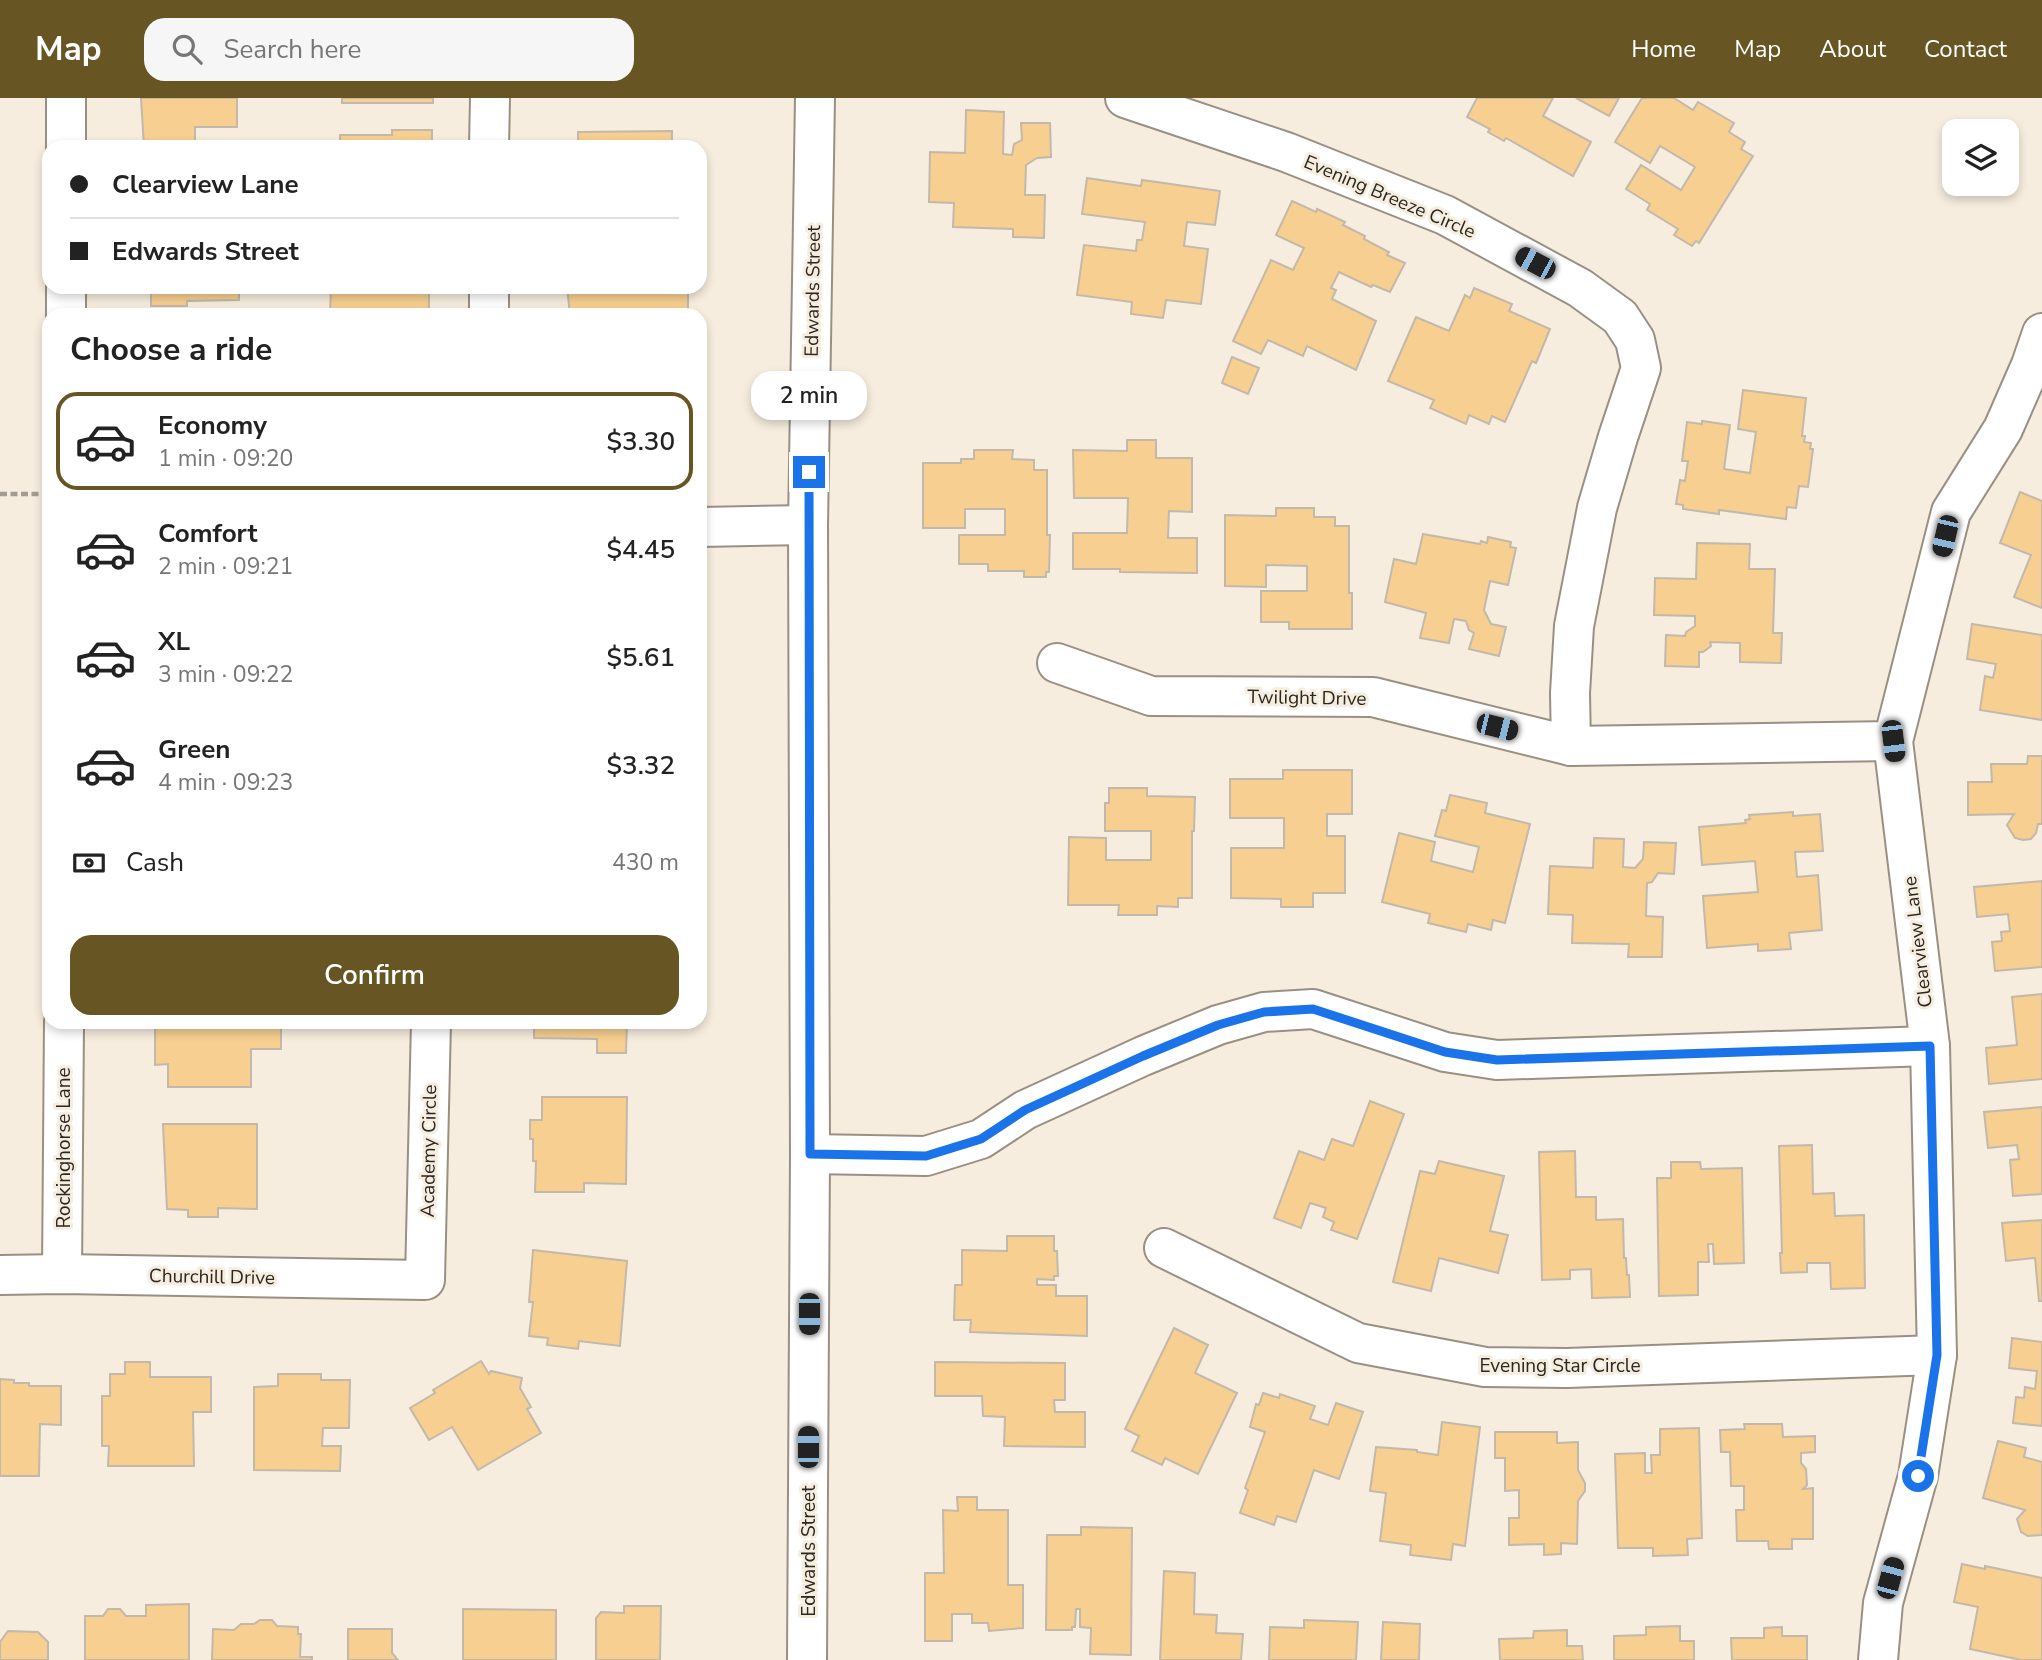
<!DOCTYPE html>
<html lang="en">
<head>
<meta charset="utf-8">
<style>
  body { margin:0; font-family:"Nunito Sans",sans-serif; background:#f6f6f6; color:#222; height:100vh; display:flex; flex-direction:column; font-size:26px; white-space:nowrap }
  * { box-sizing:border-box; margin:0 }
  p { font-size:23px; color:#767676 }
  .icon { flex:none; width:38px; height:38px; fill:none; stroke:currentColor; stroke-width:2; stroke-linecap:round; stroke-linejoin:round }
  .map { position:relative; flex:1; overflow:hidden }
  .panel { position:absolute; left:42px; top:210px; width:665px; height:721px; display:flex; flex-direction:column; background:#fff; border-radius:21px; box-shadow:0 4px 10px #0003 }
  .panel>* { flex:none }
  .top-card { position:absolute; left:42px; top:42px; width:665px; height:154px; border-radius:21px; box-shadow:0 4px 10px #0003; display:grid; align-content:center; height:154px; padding:0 28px; background:#fff }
  .fabs { position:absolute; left:1942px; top:21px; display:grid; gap:14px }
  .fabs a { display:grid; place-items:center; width:77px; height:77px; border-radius:14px; background:#fff; box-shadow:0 4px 10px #0003; font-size:35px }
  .end { position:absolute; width:32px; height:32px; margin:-16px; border:9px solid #1a73e8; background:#fff; box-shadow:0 0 0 4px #fff }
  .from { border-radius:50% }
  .bubble { position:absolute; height:49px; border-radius:21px; background:#fff; box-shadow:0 4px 10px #0003; font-size:23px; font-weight:600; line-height:49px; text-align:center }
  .car { position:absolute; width:21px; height:42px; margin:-21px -10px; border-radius:9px; box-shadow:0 0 5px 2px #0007; background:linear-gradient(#222 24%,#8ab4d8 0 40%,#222 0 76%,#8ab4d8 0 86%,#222 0) }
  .top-card b { display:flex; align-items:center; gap:24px; height:66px; font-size:26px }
  .top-card b+b { border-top:2px solid #e0e0e0 }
  .top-card i { width:18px; height:18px; background:#222 }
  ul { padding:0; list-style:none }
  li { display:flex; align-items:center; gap:21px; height:98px; margin:0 14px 10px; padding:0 14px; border:4px solid transparent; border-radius:21px }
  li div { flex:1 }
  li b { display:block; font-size:26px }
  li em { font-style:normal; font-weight:600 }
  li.on { border-color:#675523 }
  li>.icon { width:63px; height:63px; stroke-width:1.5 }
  h2 { padding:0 28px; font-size:32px; line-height:84px }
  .pay { display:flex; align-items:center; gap:18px; height:77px; padding:0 28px; font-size:26px }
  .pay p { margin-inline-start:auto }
  .button { display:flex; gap:14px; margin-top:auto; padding:14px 28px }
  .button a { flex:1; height:80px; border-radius:21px; background:#675523; color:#fff; font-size:28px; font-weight:600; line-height:80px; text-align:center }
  header { display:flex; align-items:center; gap:42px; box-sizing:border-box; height:98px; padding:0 35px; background:#675523; color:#fff }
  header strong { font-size:33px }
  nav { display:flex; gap:38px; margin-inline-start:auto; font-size:24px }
  .search { width:490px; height:63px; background:#f6f6f6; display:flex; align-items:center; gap:18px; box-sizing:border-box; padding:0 24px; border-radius:21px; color:#767676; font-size:26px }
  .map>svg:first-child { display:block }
  .building { fill:#f7cf90; stroke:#c2b9ab; stroke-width:2 }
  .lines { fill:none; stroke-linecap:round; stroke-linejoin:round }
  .minor-casing { stroke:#999083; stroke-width:42 }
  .secondary-casing { stroke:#999083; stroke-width:42 }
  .path { stroke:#a29c91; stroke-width:4.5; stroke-dasharray:7 3.5; stroke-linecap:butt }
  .minor { stroke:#fff; stroke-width:38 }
  .secondary { stroke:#fff; stroke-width:38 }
  .route { stroke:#1a73e8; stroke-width:9 }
  .labels { text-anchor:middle; stroke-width:6; stroke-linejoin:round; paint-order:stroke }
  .street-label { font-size:19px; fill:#2a2722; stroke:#f6edde }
</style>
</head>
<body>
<header>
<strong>Map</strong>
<div class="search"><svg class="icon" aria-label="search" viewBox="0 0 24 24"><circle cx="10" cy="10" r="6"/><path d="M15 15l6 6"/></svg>Search here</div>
<nav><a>Home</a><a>Map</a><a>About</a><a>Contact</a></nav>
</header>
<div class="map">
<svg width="2042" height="1562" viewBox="0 0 2042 1562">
  <rect width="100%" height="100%" fill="#f6edde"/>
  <g class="building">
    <path d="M141,0H237V29H195V49H144Z"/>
    <rect x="342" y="0" width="91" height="5"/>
    <path d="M1477,0H1553L1543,18L1591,44L1573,78L1506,40L1504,43L1488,34L1490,31L1467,19Z"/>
    <path d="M1576,0H1619L1609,18Z"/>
    <path d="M1642,0H1674L1693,12L1698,4L1734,25L1729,34L1745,44L1741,51L1753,58L1699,145L1696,143L1692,148L1674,137L1678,131L1647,112L1650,106L1626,91L1641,67L1681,92L1695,69L1660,48L1650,65L1615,44Z"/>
    <path d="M966,12L1004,14L1003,56L1012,57L1014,46L1022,42L1021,25H1050L1051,59L1037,60L1026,67L1025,97H1045L1044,140L1013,139V131L953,129L954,105L929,104L930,54L965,55Z"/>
    <path d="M392,32H432V47H435V49H340V37H392Z"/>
    <path d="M672,33V45H689V49H578V34Z"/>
    <path d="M1087,80L1141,88L1142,82L1220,93L1215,127L1187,124L1184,148L1208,151L1201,206L1166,202L1163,220L1131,216L1132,204L1077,197L1084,147L1136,153L1137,142H1142L1145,124L1082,116Z"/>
    <path d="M1292,103L1316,114L1317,111L1345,124L1343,127L1365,138L1364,141L1389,154L1387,157L1405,165L1390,194L1373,187L1371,189L1339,174L1331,190L1336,192L1332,201L1376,223L1356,272L1307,248L1303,258L1268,242L1261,256L1233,243L1271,162L1293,172L1304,150L1276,137Z"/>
    <path d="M146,189H239V202L187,203V208H151V193H146Z"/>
    <path d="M331,189H429V217H330Z"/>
    <path d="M567,189H688V217H570Z"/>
    <path d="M1474,190L1512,206L1509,213L1550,231L1536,265L1532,263L1505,324L1492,318L1489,326L1469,317L1466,326L1430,310L1434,302L1388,283L1416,219L1449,233L1465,197L1470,200Z"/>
    <path d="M1232,259L1259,270L1248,296L1222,285Z"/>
    <path d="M1743,292L1806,300L1802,338H1805L1804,344L1811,345L1810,351H1813L1808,389L1799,388L1796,410L1787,409L1786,421L1719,412V416L1683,411V407L1676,406L1680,382L1685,383L1688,363H1682L1687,324L1702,326V323L1730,327L1724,371L1750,375L1756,334L1738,331Z"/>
    <path d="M1127,342H1156V360H1192V414L1169,413L1168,440H1197V475L1120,474V471H1073V435H1127L1128,400H1074L1073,352L1127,353Z"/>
    <path d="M974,352H1013L1012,361L1034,362V372H1047V437H1050L1049,474H1046V479H1024V473H988V466H959V437H1005V411H965V430H923V365H961V361H974Z"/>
    <path d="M2020,394L2042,403V510L2014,499L2031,457L2000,445Z"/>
    <path d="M1276,410H1314V419H1335V428H1349V495H1352V531H1289V524H1261V493H1307V468L1266,467V489L1225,488V417L1276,418Z"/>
    <path d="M1423,436L1480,446L1481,443L1487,445L1488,439L1511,444L1510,449L1516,450L1508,487L1490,483L1484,512L1491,526L1506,529L1499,558L1469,551L1474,535L1469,532L1466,523L1454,521L1449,545L1420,540L1426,515L1385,504L1394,461L1416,466Z"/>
    <path d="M1697,445L1750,446L1749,471H1775L1773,535H1782L1781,565L1740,564V545L1710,544L1711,548L1703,554H1699V569L1665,568L1666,537L1685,538L1686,534L1695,528V518L1654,517L1655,480L1696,481Z"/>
    <path d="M1972,526L2042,537V622L1980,612L1985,578L1993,580L1996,566L1967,561Z"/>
    <path d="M2028,658H2042V726H2038L2036,735L2031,741L2023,742L2015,740L2007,727L2014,716L1968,717V684H1992L1991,666H2027Z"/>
    <path d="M1283,672H1352V716H1327V738H1345V795H1313V809H1281V801L1231,800V750H1284V720H1230V681H1283Z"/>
    <path d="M1109,690H1147V698L1195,699L1194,733H1192V800H1178V809L1157,808V817H1118L1119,807H1068L1069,739L1106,740V762H1151V733H1105V705H1109Z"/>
    <path d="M1450,697L1487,705L1485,715L1530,726L1505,825L1493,822L1491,832L1468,826L1466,834L1428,825L1430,816L1382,804L1399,735L1435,744L1431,763L1473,774L1479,749L1435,738L1442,712L1446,713Z"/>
    <path d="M1793,714V718L1820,716L1823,753L1795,754L1797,779L1818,777L1822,832L1789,835L1791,851L1758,853V846L1707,850L1703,798L1758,794L1755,763L1702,767L1699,729L1746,725L1745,722L1750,721L1749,717Z"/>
    <path d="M1594,740L1624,741L1623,769L1635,770L1643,761L1644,744L1676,745L1674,776L1658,775L1652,784L1647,785L1646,818L1663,819L1662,859H1628L1629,846L1572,845L1573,817L1548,816L1550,768L1593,770Z"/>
    <path d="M2042,783V869L1995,873L1992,844L2002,843L2001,834L2010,833L2008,816L1977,819L1974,789Z"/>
    <path d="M2042,896V981L1989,986L1986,950L2017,947L2012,899Z"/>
    <path d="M160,924H281V951H251V989H168V966L155,967V925Z"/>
    <path d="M530,924H627L626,955H597V941L534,940V926Z"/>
    <path d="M542,999H627L626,1086L584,1085V1094H535L536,1063H533V1041H530V1022H542Z"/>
    <path d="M1370,1003L1404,1016L1357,1141L1331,1132L1334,1124L1323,1119L1326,1110L1310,1105L1301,1130L1274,1120L1299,1053L1324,1062L1332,1041L1353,1048Z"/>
    <path d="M2042,1009V1096L2013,1098L2010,1062L2019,1061L2017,1047L1988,1050L1984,1014Z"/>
    <path d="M163,1026H257V1111L218,1110V1119H188V1112L167,1111Z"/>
    <path d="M1812,1047L1813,1096L1834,1095L1835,1118L1864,1117L1865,1190L1831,1191L1830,1165H1807V1174L1781,1175L1780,1155H1782L1779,1048Z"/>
    <path d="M1575,1053L1576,1099H1596V1122L1623,1121L1624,1160H1626L1627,1177H1629L1630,1199L1592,1200L1591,1171L1570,1172V1181L1542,1182L1539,1054Z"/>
    <path d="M1439,1063L1504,1078L1490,1133L1508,1137L1498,1175L1439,1160L1431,1193L1393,1184L1420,1073L1435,1076Z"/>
    <path d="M1671,1064H1700L1701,1071L1742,1070L1744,1165L1714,1166L1713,1146H1708L1709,1164H1698V1197L1659,1198L1657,1080H1671Z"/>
    <path d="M2042,1122V1203H2039L2035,1160L2006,1163L2002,1125Z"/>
    <path d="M1007,1138H1054V1153H1057L1058,1178H1054V1182L1037,1181V1187H1056V1198H1087V1238L970,1234L971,1222H954L955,1187H962V1152L1007,1153Z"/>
    <path d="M533,1152L627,1163L620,1248L579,1243L578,1251L547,1247L548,1240L529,1238L533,1204H529Z"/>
    <path d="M1174,1230L1208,1247L1195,1275L1237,1295L1198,1376L1165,1360L1162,1367L1132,1353L1139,1338L1125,1331Z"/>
    <path d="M2012,1240L2042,1244V1328L2013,1325L2016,1299L2024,1300L2025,1289L2035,1291L2037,1273L2009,1270Z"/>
    <path d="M481,1263L489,1276L491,1273L522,1280L520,1290L531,1309L527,1311L541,1335L478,1372L452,1329L429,1342L410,1310L435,1295L433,1292Z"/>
    <path d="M125,1264H150V1279H211V1314H193L194,1368H108L109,1348H102V1298H110V1276H125Z"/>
    <path d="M935,1264L1065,1265V1302H1054L1055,1314H1085V1349L1004,1348L1005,1319L983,1318L982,1298H935Z"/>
    <path d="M278,1276H321V1282H350L349,1330H323L322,1348H341L340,1373L254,1372V1289L278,1288Z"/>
    <path d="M0,1281L14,1282V1285H29V1288H61V1327L40,1326L39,1378H0Z"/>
    <path d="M1263,1295L1279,1300L1280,1296L1315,1308L1310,1321L1328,1327L1336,1305L1363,1314L1339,1381L1314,1372L1296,1424L1277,1418L1274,1427L1240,1415L1248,1392L1245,1390L1265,1334L1250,1329L1256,1306L1259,1307Z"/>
    <path d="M1442,1324L1480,1329L1465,1448L1453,1446L1451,1462L1410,1457L1411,1447L1380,1443L1386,1395L1370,1393L1376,1349L1417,1352V1354L1438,1357Z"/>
    <path d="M1744,1326H1782L1783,1339L1815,1338V1354L1801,1355V1365L1806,1371L1807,1387L1803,1391L1813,1390V1441H1792V1451H1769L1768,1443H1737L1736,1412H1744V1388H1731L1730,1354H1721L1720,1332L1745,1331Z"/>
    <path d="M1699,1330L1702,1440L1687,1441L1688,1457L1653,1458V1450H1618L1615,1356L1645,1355V1375H1652L1651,1357H1660V1331Z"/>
    <path d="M1495,1334H1557V1345L1578,1344V1372L1585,1385V1393L1578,1403L1577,1446L1561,1445V1456L1544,1457V1446L1509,1447V1420H1519V1392L1505,1393V1360H1495Z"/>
    <path d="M1998,1343L2026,1350L2024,1359L2042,1364V1437L2028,1438L2021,1434L2017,1421L2025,1412L1983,1400Z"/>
    <path d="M957,1399H977V1412H1008V1487H1023V1530L989,1533L988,1525H972V1516H952V1543H925V1475H944L943,1412L958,1413Z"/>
    <path d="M1081,1429L1132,1430L1131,1557L1090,1556L1091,1530L1080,1529V1511H1076L1075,1529H1072V1532H1046L1047,1437H1081Z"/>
    <path d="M1962,1466L1985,1471V1468L2042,1480V1562H2021L1970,1551L1978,1509L1954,1504Z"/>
    <path d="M1164,1473L1195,1475L1194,1516L1217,1517L1216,1535L1243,1536L1241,1562H1160Z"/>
    <path d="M189,1506V1562H85V1518H103L108,1511H120L126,1518H146V1507Z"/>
    <path d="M624,1508H661L660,1562H596V1520L601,1514L624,1515Z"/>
    <path d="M463,1511L556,1512V1562H463Z"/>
    <path d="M260,1522H272L277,1528L298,1529V1536H301L300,1559H312V1562H212L213,1531L234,1532L241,1526H254Z"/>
    <path d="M1304,1522L1358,1524L1356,1562H1269L1270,1529L1304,1530Z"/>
    <path d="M1383,1524L1420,1526L1419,1562H1381Z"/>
    <path d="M1680,1528V1543H1694V1562H1614V1538L1646,1537V1529Z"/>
    <path d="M1782,1529V1538H1807V1562H1732L1731,1540H1764V1530Z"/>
    <path d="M348,1531H392V1555L398,1562H348Z"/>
    <path d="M1567,1532V1548H1582L1583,1562H1500L1499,1541L1533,1540L1534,1533Z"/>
    <path d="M8,1533L38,1534L48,1544V1562H0V1544Z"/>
  </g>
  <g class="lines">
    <g class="minor-casing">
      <g id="minor">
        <path d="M66,0V49"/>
        <path d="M1125,0L1286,54L1445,117L1580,190L1620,219L1635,242L1641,270L1618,339L1597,410L1574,528L1570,595L1571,648"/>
        <path d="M489,49L490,0"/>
        <path d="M66,189V217"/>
        <path d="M489,217V189"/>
        <path d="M700,429L808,427"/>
        <path d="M1057,565L1151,598L1373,599L1571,648L1893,643"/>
        <path d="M810,1056L926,1058L981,1041L1025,1012L1143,958L1218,927L1264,914L1313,911L1445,954L1497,962L1930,948"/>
        <path d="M1164,1150L1358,1245L1485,1269L1567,1270L1937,1257"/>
        <path d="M62,1176L64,924"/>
        <path d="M0,1177L62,1176L425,1182L431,924"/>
        <path d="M1878,1562L1883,1505L1918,1378L1937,1257L1930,948L1893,643L1951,414L2003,331L2031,267L2042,235"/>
      </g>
    </g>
    <g class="secondary-casing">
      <path id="secondary" d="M807,1562L810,1056L808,427L815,0"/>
    </g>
    <path class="path" d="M0,396H49"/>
    <use href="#minor" class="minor"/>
    <use href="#secondary" class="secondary"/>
  </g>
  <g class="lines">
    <path class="route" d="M809,374L810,1056L926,1058L981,1041L1025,1012L1143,958L1218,927L1264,914L1313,911L1445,954L1497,962L1930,948L1937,1257L1918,1378"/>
  </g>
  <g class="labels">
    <g class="street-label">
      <text transform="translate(1390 98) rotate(23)" y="7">Evening Breeze Circle</text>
      <text transform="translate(812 193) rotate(-89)" y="7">Edwards Street</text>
      <text transform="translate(1307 599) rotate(1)" y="7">Twilight Drive</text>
      <text transform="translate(1917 844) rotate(-97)" y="7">Clearview Lane</text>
      <text transform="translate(63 1050) rotate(-90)" y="7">Rockinghorse Lane</text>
      <text transform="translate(428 1053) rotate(-89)" y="7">Academy Circle</text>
      <text transform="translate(212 1178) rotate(1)" y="7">Churchill Drive</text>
      <text x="1560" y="1274">Evening Star Circle</text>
      <text transform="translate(808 1453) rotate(-90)" y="7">Edwards Street</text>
    </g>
  </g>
</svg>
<div class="fabs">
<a><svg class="icon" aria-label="layers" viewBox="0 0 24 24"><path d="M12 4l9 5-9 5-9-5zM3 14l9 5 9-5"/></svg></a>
</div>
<i class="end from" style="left:1918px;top:1378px"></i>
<i class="end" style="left:809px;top:374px"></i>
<div class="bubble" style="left:751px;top:273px;width:116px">2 min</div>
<i class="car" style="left:1535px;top:165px;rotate:298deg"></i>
<i class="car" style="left:1945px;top:438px;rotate:193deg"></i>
<i class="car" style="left:1497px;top:629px;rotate:104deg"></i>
<i class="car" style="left:1893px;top:643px;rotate:173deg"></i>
<i class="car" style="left:809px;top:1216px;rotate:180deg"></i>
<i class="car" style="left:808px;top:1349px;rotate:0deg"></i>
<i class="car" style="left:1890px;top:1480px;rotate:15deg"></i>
<div class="top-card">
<b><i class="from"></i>Clearview Lane</b>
<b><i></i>Edwards Street</b>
</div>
<section class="panel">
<h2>Choose a ride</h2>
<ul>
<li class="on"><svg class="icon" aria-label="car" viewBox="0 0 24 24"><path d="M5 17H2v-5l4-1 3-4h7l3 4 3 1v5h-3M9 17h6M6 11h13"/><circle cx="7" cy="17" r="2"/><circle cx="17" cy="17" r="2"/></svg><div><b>Economy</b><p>1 min · 09:20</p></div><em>$3.30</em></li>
<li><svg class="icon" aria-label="car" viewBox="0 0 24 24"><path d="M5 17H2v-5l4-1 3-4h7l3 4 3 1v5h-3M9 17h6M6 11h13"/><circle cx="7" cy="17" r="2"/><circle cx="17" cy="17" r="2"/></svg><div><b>Comfort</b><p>2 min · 09:21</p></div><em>$4.45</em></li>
<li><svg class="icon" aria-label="car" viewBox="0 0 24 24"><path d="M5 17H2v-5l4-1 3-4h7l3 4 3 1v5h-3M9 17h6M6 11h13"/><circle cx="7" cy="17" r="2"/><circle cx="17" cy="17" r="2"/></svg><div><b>XL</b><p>3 min · 09:22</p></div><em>$5.61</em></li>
<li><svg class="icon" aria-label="car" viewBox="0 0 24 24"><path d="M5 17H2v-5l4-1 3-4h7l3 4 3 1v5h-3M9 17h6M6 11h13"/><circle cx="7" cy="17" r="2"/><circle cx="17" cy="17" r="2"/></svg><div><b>Green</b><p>4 min · 09:23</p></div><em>$3.32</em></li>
</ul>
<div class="pay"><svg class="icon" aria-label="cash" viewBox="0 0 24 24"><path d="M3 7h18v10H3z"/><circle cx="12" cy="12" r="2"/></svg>Cash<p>430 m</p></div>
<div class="button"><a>Confirm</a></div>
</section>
</div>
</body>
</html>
